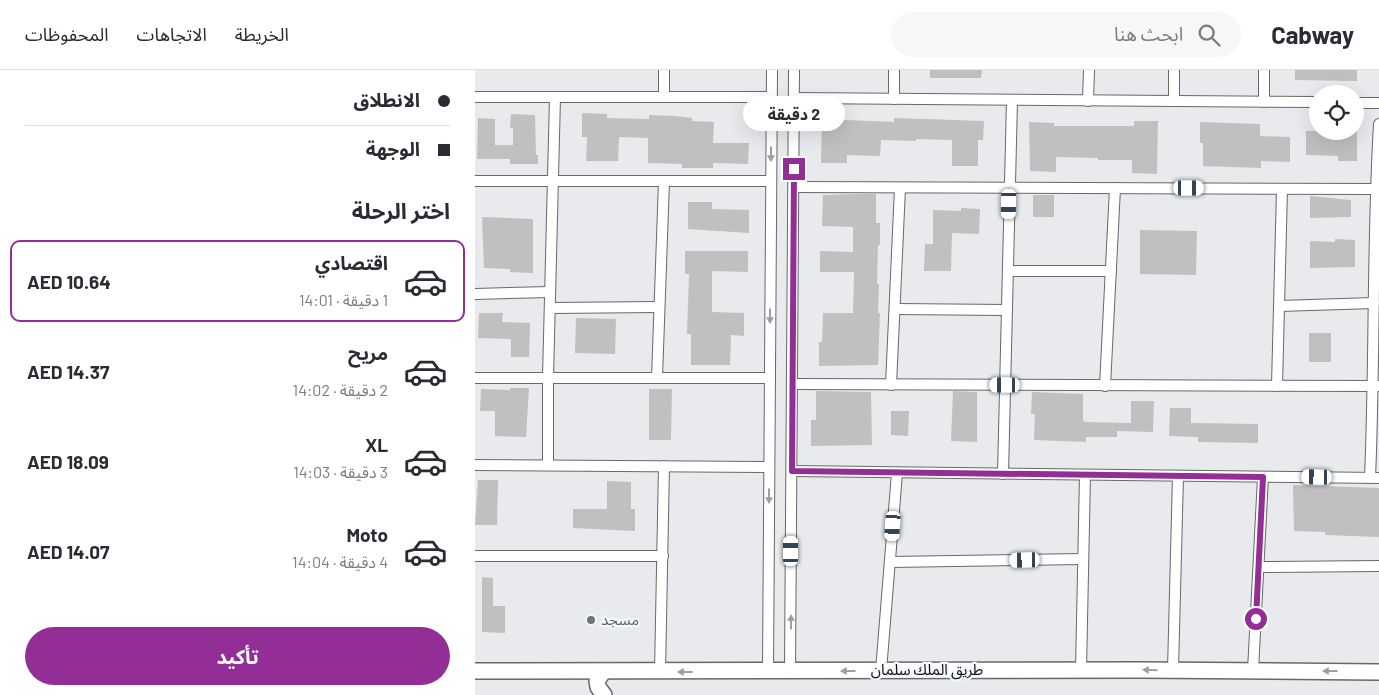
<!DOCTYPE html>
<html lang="ar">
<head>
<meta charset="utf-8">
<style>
  body { margin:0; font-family:Barlow,"Noto Sans Arabic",sans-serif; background:#f7f7f7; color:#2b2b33; direction:rtl; height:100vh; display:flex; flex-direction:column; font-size:19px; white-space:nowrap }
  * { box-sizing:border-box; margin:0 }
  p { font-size:16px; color:#7c7c81 }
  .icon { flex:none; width:28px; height:28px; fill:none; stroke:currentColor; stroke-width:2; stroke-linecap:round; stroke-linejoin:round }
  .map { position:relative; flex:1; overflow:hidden; direction:ltr }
  .details { display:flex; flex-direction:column; background:#fff; width:475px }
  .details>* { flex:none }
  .guide { display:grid; align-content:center; height:110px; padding:0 25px; background:#fff }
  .buttons { position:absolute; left:834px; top:15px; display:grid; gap:10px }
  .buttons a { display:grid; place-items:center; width:55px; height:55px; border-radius:50%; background:#fff; box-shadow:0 5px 20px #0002; font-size:25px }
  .end { position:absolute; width:22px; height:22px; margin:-11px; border:6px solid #922e95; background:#fff; box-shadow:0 0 0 2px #fff }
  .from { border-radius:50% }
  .bubble { position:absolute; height:35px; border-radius:18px; background:#fff; box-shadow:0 5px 20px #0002; font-size:16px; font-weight:700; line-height:35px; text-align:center; direction:rtl }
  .car { position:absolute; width:15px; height:30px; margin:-15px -8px; border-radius:6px; box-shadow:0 0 4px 1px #0007; background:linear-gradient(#fff 24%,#345 0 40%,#fff 0 76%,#345 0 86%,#fff 0) }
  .guide b { display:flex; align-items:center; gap:18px; height:48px; font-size:19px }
  .guide b+b { border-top:1px solid #e1e1e2 }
  .guide i { width:12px; height:12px; background:#2b2b33 }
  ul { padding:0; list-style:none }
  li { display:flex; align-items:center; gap:15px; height:82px; margin:0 10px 8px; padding:0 15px; border:2px solid transparent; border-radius:10px }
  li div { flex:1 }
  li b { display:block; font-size:19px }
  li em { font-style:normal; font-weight:700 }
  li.active { border-color:#922e95 }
  li>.icon { width:45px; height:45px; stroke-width:1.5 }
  h2 { padding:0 25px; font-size:22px; line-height:60px }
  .button { display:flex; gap:10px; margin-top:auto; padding:10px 25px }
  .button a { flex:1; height:58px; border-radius:30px; background:#922e95; color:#fff; font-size:20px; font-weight:700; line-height:58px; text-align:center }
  header { display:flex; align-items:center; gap:30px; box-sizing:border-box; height:70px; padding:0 25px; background:#fff; border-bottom:1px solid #e1e1e2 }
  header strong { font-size:24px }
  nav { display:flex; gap:28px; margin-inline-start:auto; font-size:18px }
  .search { width:350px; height:45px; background:#f7f7f7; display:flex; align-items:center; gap:12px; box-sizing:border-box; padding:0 18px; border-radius:28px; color:#7c7c81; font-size:19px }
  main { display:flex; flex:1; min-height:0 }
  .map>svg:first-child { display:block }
  .building { fill:#c2bfc1 }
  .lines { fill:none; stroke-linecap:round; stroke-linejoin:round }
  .minor-casing { stroke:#66686a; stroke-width:12 }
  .secondary-casing { stroke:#66686a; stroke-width:18 }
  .minor { stroke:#fff; stroke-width:10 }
  .secondary { stroke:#fff; stroke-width:15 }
  .oneway { fill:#9f9f9f }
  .route { stroke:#922e95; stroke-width:6 }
  .worship-dot { fill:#6b7280; stroke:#f5f8fa; stroke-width:2 }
  .labels { text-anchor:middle; stroke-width:4.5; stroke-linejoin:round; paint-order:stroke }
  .worship-label { font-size:15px; fill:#5b616d; stroke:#f5f8fa; text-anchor:start }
  .street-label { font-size:15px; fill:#0e0f10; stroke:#f5f8fa }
</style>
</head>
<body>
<header>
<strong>Cabway</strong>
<div class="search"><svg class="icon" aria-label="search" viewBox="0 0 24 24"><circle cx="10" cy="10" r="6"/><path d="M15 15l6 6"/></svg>ابحث هنا</div>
<nav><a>الخريطة</a><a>الاتجاهات</a><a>المحفوظات</a></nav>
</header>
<main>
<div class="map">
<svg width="904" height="625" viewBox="0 0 904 625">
  <rect width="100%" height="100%" fill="#e8eaed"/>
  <g class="building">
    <path d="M455,0H507L506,8H455Z"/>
    <path d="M820,0H882V11L820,10Z"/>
    <path d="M107,43L132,44V48L174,49V45L200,46L217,48V51L239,52L238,73H274L273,94L238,93V98H207V94L173,93V68L144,67L143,91H111L112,67H107Z"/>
    <path d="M36,44L60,45L61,85H63V94H35V89H2L3,48L20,49V75H38V58H35Z"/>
    <path d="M419,48L509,51L508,70H503V96H477V70L441,69V71L406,70L405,86L372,85V93H346L347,49L419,52Z"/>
    <path d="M659,51H683L682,104L657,103V90H623V88L581,87V102L555,101L554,52L579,53V56H659Z"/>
    <path d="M725,52L785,54V66L815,67V92L786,91V98L728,96V73H725Z"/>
    <path d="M831,61H882V91H863V86L831,85Z"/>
    <path d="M380,124H401V153H405V175H403L402,214H404L403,243H405L403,295L344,296V272H347L348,243H378L379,202H345V181L378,182V157L347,156L348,125Z"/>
    <rect x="558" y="125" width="21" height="22"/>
    <path d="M835,126L876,130V147L835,148Z"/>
    <path d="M213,132H237V139L274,140V163L213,159Z"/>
    <path d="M486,138L505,139L504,164L477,163L476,201H449L450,174H458V140L486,141Z"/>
    <path d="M7,147L58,149V203L35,202V199L9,198Z"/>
    <path d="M665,160L722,161L721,205L665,204Z"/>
    <path d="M860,169L880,170V197L835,198V171L860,172Z"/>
    <path d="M210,181H273V202L237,201V242L269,243V266L256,265L255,295H216V264H212L214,204H210Z"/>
    <path d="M4,243H28L27,252L55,253L54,287H36V269L3,268Z"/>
    <path d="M101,248L141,249L140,284L100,283Z"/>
    <rect x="834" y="263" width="22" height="29"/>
    <path d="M35,318H54L51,367L20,366V341H5L6,319L35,320Z"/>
    <path d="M174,319H197L196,370H174Z"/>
    <path d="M341,321L396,322L397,375L336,376V350H341Z"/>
    <path d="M478,321L502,322V372L476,371Z"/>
    <path d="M557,322L608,324V351L611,352L656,353V331H679L678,362L642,361V367H611V372L559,370L560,344H556Z"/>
    <path d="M695,338H716V353L783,354V373L723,372V367L694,366Z"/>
    <path d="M416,341H434L433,366L416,365Z"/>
    <path d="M3,410H23L22,455H0Z"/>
    <path d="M132,411L156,412V439H160V461L98,458V439H132Z"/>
    <path d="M818,415L904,418V467L850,465V462L819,461Z"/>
    <path d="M7,507L18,508V536H30V563L7,562Z"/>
  </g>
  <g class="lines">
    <g class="minor-casing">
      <g id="minor">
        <path d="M789,0V32"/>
        <path d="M0,27H297"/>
        <path d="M189,27V0"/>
        <path d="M319,28L842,32"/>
        <path d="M419,29V0"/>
        <path d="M613,31L614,0"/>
        <path d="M699,31V0"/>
        <path d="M880,33H904"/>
        <path d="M0,111H296"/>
        <path d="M319,117L904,119"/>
        <path d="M533,201H636"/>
        <path d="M0,224L75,222"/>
        <path d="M804,236L899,233"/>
        <path d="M75,238L184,237"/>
        <path d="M420,239L532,240"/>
        <path d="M0,308H295"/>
        <path d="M182,308L189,111"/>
        <path d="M317,314L904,316"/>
        <path d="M416,315L425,118"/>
        <path d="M630,316L640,118"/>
        <path d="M802,316L807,119"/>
        <path d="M0,395L294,397"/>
        <path d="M73,395V308L80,27"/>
        <path d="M317,401L904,408"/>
        <path d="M528,404L537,30"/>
        <path d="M895,408C900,290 897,172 904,54"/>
        <path d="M0,486H188"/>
        <path d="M415,492L608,489"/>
        <path d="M784,497L904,496"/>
        <path d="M606,600L610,405"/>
        <path d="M698,600L703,406"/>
        <path d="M293,601L297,0"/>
        <path d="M315,601L319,0"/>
        <path d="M406,601L422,403"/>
        <path d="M778,601L788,407"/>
        <path d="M185,602L189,396"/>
      </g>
    </g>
    <g class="secondary-casing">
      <g id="secondary">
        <path d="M0,601L665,600L904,602"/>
        <path d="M128,602L122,611L123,617L129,625"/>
      </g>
    </g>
    <use href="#minor" class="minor"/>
    <use href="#secondary" class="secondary"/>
  </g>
  <defs><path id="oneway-solid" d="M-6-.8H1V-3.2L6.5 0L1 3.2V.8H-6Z" transform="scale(1.25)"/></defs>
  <g class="oneway">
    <use href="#oneway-solid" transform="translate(296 84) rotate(90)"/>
    <use href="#oneway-solid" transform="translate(295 246) rotate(90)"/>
    <use href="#oneway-solid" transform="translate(294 426) rotate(90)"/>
    <use href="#oneway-solid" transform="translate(316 552) rotate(-90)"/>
    <use href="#oneway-solid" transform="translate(675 600) rotate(-179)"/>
    <use href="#oneway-solid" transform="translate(373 601) rotate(180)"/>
    <use href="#oneway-solid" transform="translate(855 601) rotate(-180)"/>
    <use href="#oneway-solid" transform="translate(210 602) rotate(180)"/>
  </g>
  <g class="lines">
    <path class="route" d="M319,99L317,401L788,407L781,549"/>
  </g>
  <circle class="worship-dot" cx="116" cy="550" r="5"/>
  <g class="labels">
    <g class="worship-label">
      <text x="126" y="555">مسجد</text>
    </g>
    <g class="street-label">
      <text x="452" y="605">طريق الملك سلمان</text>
    </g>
  </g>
</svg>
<div class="buttons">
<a><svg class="icon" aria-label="locate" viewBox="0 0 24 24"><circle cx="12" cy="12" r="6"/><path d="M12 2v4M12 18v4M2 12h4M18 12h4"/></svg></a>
</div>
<i class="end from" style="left:781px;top:549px"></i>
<i class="end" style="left:319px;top:99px"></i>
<div class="bubble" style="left:268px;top:26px;width:102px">2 دقيقة</div>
<i class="car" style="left:714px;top:118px;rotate:90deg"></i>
<i class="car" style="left:534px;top:134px;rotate:181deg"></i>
<i class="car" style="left:530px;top:315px;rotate:270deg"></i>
<i class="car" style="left:842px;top:407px;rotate:271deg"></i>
<i class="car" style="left:418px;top:456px;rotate:184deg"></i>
<i class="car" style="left:316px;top:481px;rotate:0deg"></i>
<i class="car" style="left:550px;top:490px;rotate:269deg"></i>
</div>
<section class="details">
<div class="guide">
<b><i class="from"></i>الانطلاق</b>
<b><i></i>الوجهة</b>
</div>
<h2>اختر الرحلة</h2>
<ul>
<li class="active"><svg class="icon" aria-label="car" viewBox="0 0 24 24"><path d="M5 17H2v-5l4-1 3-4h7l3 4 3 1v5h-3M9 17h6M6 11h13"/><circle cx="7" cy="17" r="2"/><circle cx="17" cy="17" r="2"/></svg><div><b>اقتصادي</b><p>1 دقيقة · 14:01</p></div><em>AED 10.64</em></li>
<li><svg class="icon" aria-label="car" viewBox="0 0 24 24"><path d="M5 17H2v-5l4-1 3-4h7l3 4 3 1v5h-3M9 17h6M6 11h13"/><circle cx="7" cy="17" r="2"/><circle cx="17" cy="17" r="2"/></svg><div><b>مريح</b><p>2 دقيقة · 14:02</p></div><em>AED 14.37</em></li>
<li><svg class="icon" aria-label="car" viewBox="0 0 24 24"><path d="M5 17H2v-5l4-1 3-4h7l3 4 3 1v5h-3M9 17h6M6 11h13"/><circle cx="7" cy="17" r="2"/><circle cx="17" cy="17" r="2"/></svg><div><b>XL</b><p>3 دقيقة · 14:03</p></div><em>AED 18.09</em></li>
<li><svg class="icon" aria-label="car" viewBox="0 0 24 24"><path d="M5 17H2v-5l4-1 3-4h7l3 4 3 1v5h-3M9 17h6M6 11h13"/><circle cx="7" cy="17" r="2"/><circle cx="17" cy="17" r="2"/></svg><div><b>Moto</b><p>4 دقيقة · 14:04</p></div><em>AED 14.07</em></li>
</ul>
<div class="button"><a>تأكيد</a></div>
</section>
</main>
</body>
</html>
